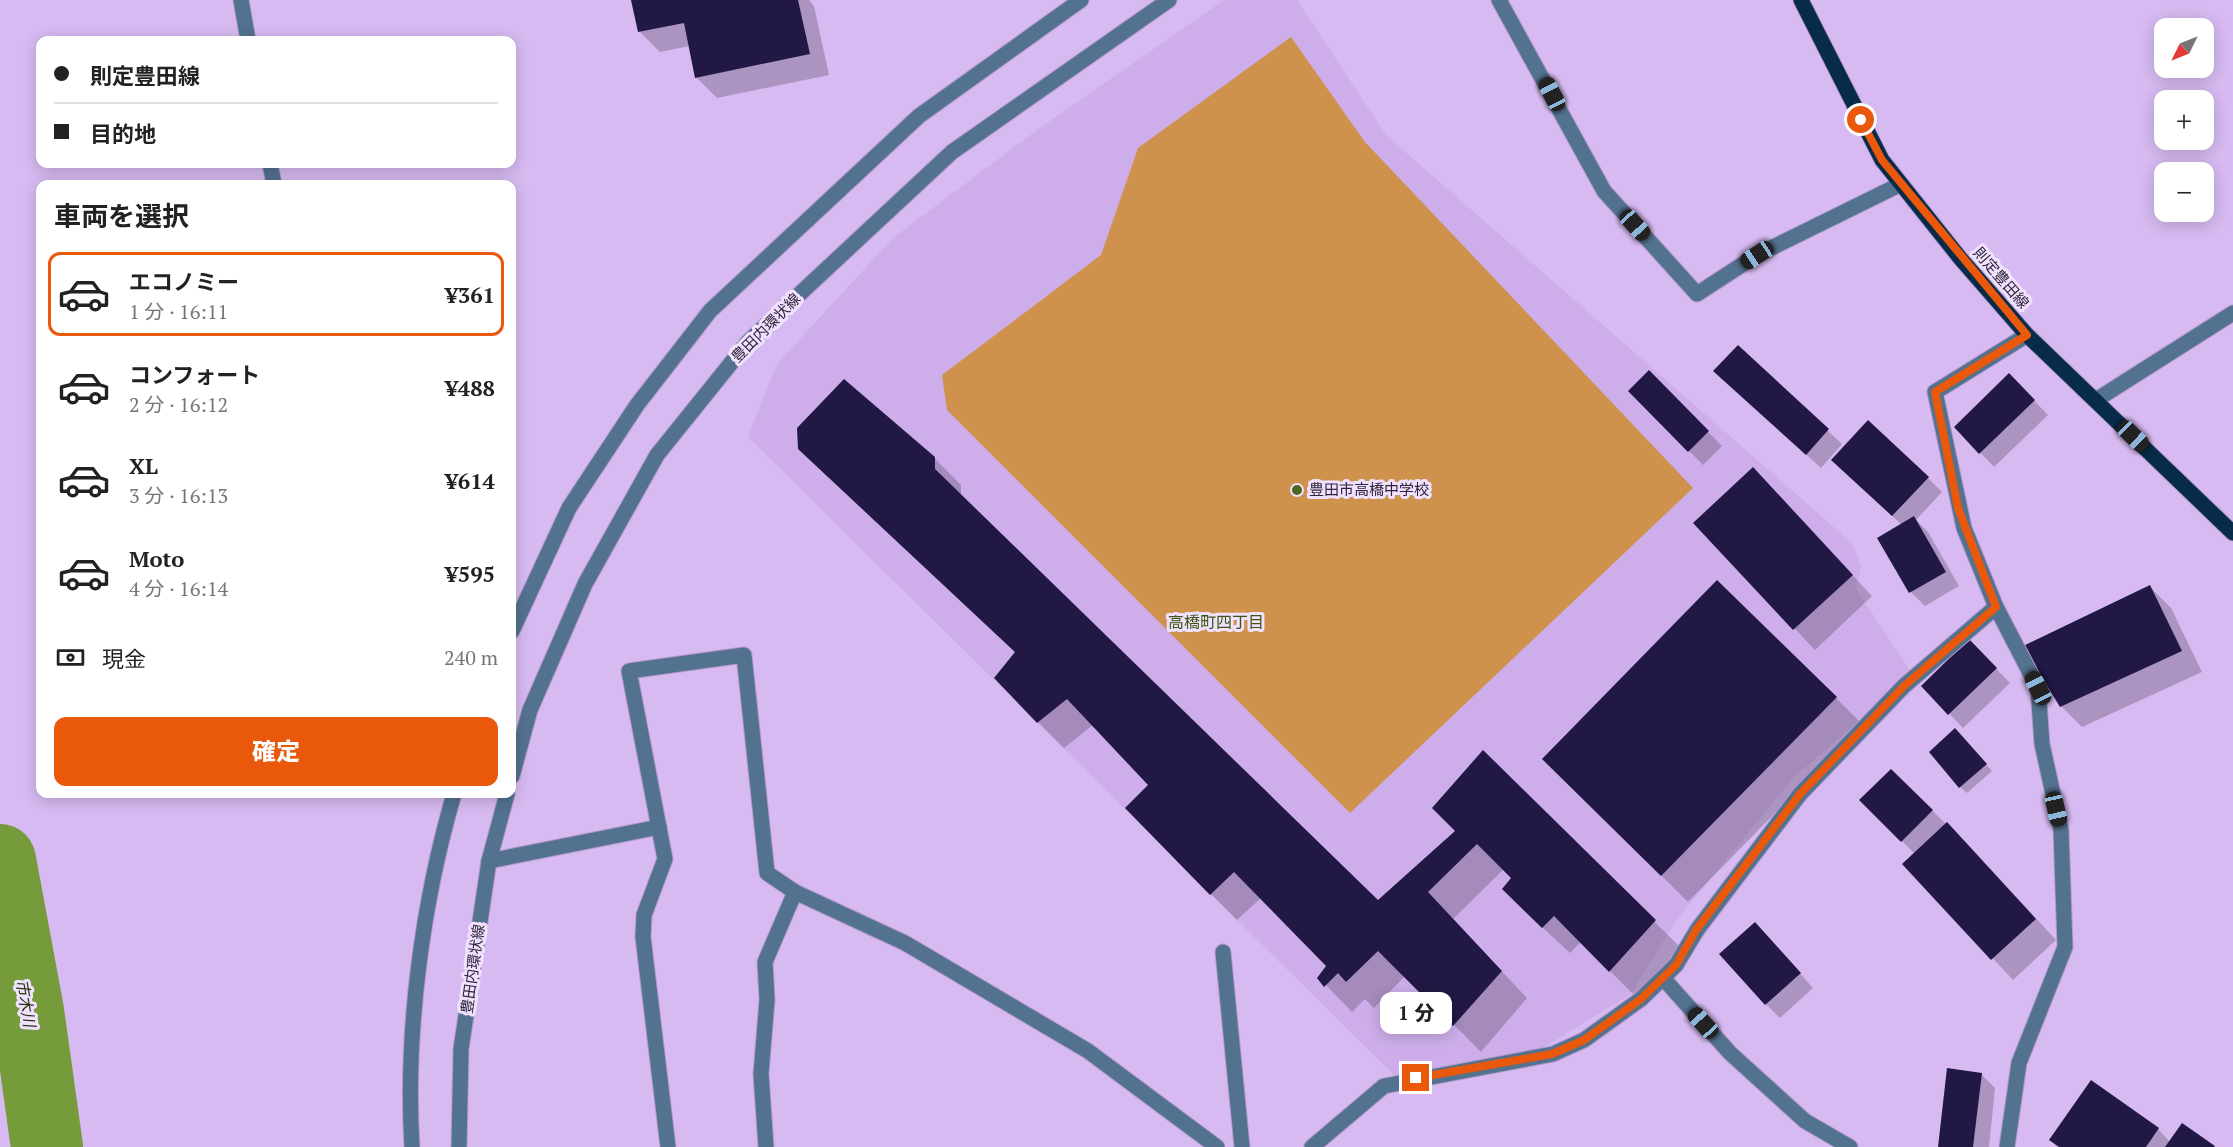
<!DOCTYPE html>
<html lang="ja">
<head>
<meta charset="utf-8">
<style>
  body { margin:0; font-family:"PT Serif","Noto Sans JP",serif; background:#f2f2f2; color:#222; height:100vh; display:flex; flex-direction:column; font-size:22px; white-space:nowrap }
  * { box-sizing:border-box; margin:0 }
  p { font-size:20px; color:#767676 }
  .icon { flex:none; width:33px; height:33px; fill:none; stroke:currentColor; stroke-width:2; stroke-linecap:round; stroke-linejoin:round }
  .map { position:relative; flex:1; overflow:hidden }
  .sheet { position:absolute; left:36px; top:180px; width:480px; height:618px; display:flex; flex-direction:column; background:#fff; border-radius:12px; box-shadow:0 3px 15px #0003 }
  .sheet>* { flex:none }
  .banner { position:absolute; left:36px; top:36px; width:480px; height:132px; border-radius:12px; box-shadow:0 3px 15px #0003; display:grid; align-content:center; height:132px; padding:0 18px; background:#fff }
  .needle { width:39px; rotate:227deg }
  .fabs { position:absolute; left:2154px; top:18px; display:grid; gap:12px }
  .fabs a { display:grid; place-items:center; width:60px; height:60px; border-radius:12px; background:#fff; box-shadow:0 3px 15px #0003; font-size:30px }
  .end { position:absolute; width:27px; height:27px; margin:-14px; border:8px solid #ea580c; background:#fff; box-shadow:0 0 0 3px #fff }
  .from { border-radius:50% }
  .bubble { position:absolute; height:42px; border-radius:12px; background:#fff; box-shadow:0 3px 15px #0003; font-size:20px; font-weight:800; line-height:42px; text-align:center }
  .car { position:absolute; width:18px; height:36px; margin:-18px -9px; border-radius:8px; box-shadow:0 0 4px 2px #0007; background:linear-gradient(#222 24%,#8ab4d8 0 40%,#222 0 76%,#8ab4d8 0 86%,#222 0) }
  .banner b { display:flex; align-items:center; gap:21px; height:57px; font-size:22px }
  .banner b+b { border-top:2px solid #e0e0e0 }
  .banner i { width:15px; height:15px; background:#222 }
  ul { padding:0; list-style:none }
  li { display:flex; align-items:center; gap:18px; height:84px; margin:0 12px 9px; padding:0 6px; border:3px solid transparent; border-radius:12px }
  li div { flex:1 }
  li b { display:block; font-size:22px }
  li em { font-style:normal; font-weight:800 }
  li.active { border-color:#ea580c }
  li>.icon { width:54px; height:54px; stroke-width:1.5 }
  h2 { padding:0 18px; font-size:27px; line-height:72px }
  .pay { display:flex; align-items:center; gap:15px; height:66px; padding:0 18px; font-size:22px }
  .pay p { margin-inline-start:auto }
  .action { display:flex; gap:12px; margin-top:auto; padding:12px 18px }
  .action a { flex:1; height:69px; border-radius:12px; background:#ea580c; color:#fff; font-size:24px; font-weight:800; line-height:69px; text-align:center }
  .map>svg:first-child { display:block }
  .built { fill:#cdaeeb }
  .garden { fill:#ce924c }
  .shadow { fill:#0003 }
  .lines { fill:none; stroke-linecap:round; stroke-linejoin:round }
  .river { stroke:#759b3a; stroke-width:72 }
  .building { fill:#211845 }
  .minor-casing { stroke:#b199c9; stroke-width:17 }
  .major-casing { stroke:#b199c9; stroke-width:17 }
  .minor { stroke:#537290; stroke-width:15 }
  .major { stroke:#072b49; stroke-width:15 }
  .route { stroke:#ea580c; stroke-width:8 }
  .poi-dot { fill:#4c681c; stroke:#f0e1fe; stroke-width:2 }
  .labels { text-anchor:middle; stroke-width:6; stroke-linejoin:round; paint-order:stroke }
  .street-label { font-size:15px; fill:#2f2439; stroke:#f0e1fe }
  .poi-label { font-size:15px; fill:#2f2439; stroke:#f0e1fe; text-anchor:start }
  .neighbourhood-label { font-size:16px; fill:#3d5710; stroke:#f0e1fe }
  .water-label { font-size:16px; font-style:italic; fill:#1f2f06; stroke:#f0e1fe }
</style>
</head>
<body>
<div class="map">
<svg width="2233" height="1147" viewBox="0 0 2233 1147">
  <rect width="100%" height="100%" fill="#d6baf1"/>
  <path class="built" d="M1224,0H1297L1386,135L1853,544L1861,566L1856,589L1913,675L1794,777L1675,922L1631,994L1522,1061L1399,1080L748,437L777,364L893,238L1037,130Z"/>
  <path class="garden" d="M1291,37L1365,142L1693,488L1350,813L947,410L942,375L1101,255L1138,148Z"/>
  <g class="shadow">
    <path d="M632,0H809L814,6L829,75L717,98L697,78L690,46L660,52L639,31Z"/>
    <path d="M1738,347L1842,444L1821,468L1730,385Z"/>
    <path d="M1649,372L1722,446L1703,465L1630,391Z"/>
    <path d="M2009,375L2048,415L1994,467L1956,427Z"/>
    <path d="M799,449L934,458L961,485V496L1378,902L1457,831L1483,752L1681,948L1636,997L1581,942L1570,953L1530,916L1513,878L1504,869L1453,919L1527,998L1481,1052L1405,976L1374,1008L1365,999L1352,1012L1319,978L1328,966L1261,898L1237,920L1211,894L1150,785L1093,725L1064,748L1038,722L1016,653Z"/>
    <path d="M1847,474L1928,478L1942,492L1916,520L1928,532L1959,586L1925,606L1911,592L1902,525Z"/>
    <path d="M1773,490L1872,596L1815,650L1695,523Z"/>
    <path d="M2150,587L2171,608L2202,672L2082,727L2061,706Z"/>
    <path d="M1969,641L2010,683L1963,728L1923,686Z"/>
    <path d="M1836,698L1862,724L1688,902L1544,759Z"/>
    <path d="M1962,737L1992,771L1967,793L1960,787Z"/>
    <path d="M1891,771L1968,845L2056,940L2013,980L1905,864L1915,854L1861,800Z"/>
    <path d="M1769,938L1813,988L1780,1018L1766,1004Z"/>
    <path d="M1981,1074L1995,1088L1989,1147H1940Z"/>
    <path d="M2182,1125L2214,1147H2058L2051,1140L2158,1129L2170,1142Z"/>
  </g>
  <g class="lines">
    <path class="river" d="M0,860L28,1011L47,1147"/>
  </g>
  <g class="building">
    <path d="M631,0H798L810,54L695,78L684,23L638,32Z"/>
    <path d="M1738,345L1829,429L1806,455L1713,371Z"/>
    <path d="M1649,370L1709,431L1688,452L1628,391Z"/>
    <path d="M2009,373L2035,400L1979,454L1954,427Z"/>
    <path d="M844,379L935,457V469L1378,900L1455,831L1432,808L1483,750L1656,920L1609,972L1554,916L1542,928L1502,889L1511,878L1477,844L1428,892L1502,971L1453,1026L1378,951L1346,982L1338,973L1324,987L1317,978L1326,966L1234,872L1210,895L1125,808L1148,785L1067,699L1037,723L994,678L1015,652L798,449L797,428Z"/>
    <path d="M1868,420L1929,477L1892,516L1831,460Z"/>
    <path d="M1753,467L1853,575L1793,630L1693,523Z"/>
    <path d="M1914,516L1946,572L1909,593L1877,538Z"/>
    <path d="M1717,580L1837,697L1661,876L1542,759Z"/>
    <path d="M2150,585L2182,651L2060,707L2023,646Z"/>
    <path d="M1969,639L1997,668L1948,715L1921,686Z"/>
    <path d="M1955,728L1987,764L1959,788L1929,752Z"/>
    <path d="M1891,769L1933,810L1901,842L1859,800Z"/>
    <path d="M1947,822L2036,919L1991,960L1902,864Z"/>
    <path d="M1755,922L1801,973L1765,1005L1719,954Z"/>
    <path d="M1947,1068L1982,1073L1973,1147H1938Z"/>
    <path d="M2091,1080L2159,1128L2146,1147H2059L2049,1140Z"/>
    <path d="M2182,1123L2215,1146L2214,1147H2165Z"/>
  </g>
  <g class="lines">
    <g class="minor-casing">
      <g id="minor">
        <path d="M241,0L248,40"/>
        <path d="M1499,0L1604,191L1697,294L1757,255L1901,184"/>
        <path d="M270,164L274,184"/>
        <path d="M2096,400L2233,313"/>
        <path d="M512,631L569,508L637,405L710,311L919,116L1081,0"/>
        <path d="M512,776L530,710L585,584L657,455L748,342L952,152L1169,0"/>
        <path d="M489,861L659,827"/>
        <path d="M795,892L905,943L1088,1051L1217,1147"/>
        <path d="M1223,952L1242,1147"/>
        <path d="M1663,978L1730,1053L1805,1121L1850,1147"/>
        <path d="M412,1147C405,1032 422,904 454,794"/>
        <path d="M459,1147L461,1049L489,861L507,794"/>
        <path d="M668,1147L643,937L644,915L665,859L629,671L744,655L767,873L795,892L765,962L767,1000L761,1074L766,1147"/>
        <path d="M1312,1147L1384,1086L1553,1054L1584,1040L1641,999L1676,965L1697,930L1800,794L1904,686L1996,607"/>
        <path d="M2007,1147L2019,1063L2065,947L2061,830L2042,744L2038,688L1996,607L1964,528L1935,392L2027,335"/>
      </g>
    </g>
    <g class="major-casing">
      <path id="major" d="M1801,0L1882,160L1960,258L2027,335L2233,533"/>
    </g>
    <use href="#minor" class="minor"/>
    <use href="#major" class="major"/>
  </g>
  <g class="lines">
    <path class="route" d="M1416,1078L1552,1054L1584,1040L1641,999L1676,965L1696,930L1800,794L1904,686L1996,607L1958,508L1935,392L2027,335L1882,160L1861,120"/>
  </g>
  <circle class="poi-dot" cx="1297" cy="490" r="6"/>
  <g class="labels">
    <g class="street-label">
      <text transform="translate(2001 278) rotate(49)" y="5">則定豊田線</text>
      <text transform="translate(766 328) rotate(-45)" y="5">豊田内環状線</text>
      <text transform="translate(473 969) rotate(-82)" y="5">豊田内環状線</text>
    </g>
    <g class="poi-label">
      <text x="1309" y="495">豊田市高橋中学校</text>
    </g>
    <g class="neighbourhood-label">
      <text x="1216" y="628">高橋町四丁目</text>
    </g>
    <g class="water-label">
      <text transform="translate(26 1003) rotate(80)" y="6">市木川</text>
    </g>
  </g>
</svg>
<div class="fabs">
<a><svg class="needle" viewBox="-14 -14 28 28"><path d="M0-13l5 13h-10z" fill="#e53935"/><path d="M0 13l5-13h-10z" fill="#767676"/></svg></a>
<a>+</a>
<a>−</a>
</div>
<i class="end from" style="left:1861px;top:120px"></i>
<i class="end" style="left:1416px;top:1078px"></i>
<div class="bubble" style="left:1380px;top:992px;width:72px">1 分</div>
<i class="car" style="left:1552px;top:94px;rotate:332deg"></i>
<i class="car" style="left:1635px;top:225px;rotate:138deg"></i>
<i class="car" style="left:1757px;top:255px;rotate:237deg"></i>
<i class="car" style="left:2133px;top:436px;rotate:134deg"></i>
<i class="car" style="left:2038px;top:688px;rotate:333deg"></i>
<i class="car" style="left:2056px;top:809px;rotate:167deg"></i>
<i class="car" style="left:1703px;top:1023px;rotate:318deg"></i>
<div class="banner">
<b><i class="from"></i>則定豊田線</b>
<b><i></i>目的地</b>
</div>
<section class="sheet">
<h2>車両を選択</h2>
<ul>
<li class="active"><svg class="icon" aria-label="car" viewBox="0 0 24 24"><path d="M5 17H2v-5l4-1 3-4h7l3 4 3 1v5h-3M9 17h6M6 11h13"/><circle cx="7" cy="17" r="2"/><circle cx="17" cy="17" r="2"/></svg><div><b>エコノミー</b><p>1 分 · 16:11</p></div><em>¥361</em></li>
<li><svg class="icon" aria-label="car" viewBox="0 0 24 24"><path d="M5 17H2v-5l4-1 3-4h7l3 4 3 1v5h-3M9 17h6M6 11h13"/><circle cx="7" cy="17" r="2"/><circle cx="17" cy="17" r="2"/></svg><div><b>コンフォート</b><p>2 分 · 16:12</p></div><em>¥488</em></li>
<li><svg class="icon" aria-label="car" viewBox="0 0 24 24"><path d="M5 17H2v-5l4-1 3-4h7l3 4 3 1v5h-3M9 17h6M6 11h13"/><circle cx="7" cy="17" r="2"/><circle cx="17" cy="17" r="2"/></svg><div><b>XL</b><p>3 分 · 16:13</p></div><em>¥614</em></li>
<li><svg class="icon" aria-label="car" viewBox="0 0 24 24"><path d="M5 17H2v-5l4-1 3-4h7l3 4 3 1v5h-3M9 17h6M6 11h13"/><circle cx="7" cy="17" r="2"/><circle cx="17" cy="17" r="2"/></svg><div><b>Moto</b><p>4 分 · 16:14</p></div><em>¥595</em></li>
</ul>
<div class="pay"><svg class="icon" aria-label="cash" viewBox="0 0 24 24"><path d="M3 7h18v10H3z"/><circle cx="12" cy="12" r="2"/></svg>現金<p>240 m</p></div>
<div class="action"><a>確定</a></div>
</section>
</div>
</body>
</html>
